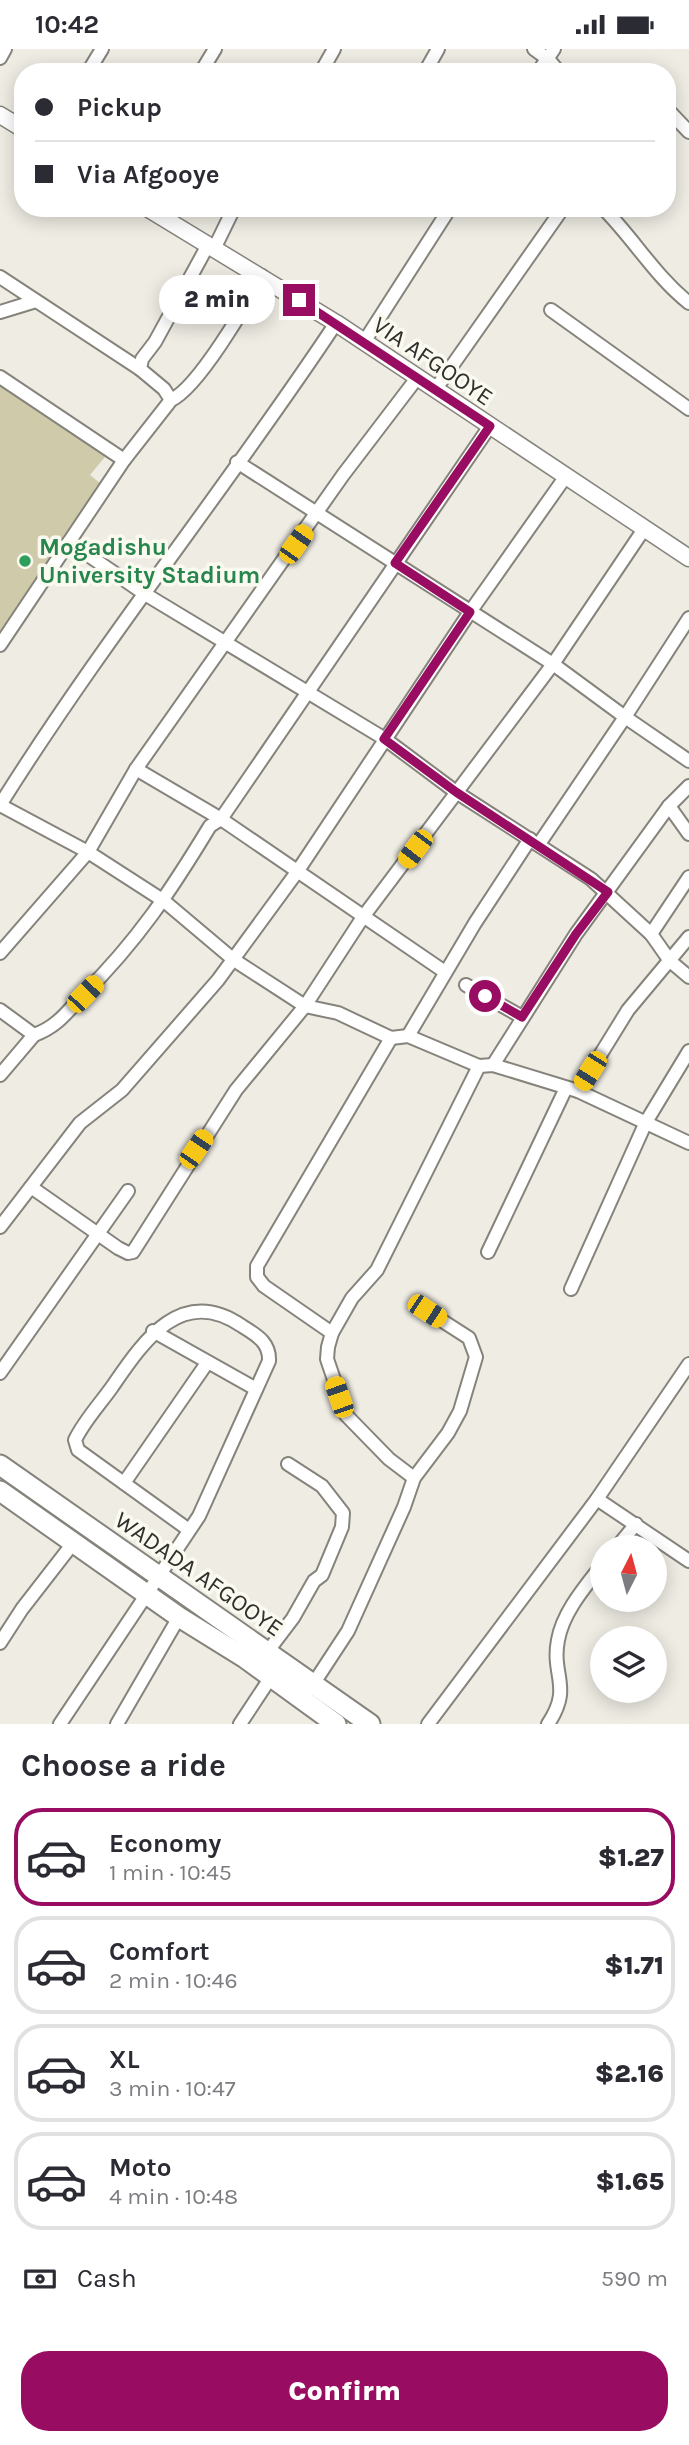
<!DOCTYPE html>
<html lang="en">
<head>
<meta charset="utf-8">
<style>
  body { margin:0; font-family:Karla,sans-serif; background:#f7f7f7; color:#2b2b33; height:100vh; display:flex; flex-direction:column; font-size:26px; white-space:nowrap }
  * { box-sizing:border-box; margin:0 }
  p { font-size:23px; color:#7c7c81 }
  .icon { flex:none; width:38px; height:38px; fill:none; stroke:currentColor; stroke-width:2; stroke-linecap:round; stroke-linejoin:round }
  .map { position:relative; height:1675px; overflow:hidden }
  .drawer { display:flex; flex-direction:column; background:#fff; flex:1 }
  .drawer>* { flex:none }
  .banner { position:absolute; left:14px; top:14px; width:662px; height:154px; border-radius:28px; box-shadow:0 4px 18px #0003; display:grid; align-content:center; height:154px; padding:0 21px; background:#fff }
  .needle { width:46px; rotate:6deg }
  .fabs { position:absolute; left:590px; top:1486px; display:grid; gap:14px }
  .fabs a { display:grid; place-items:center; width:77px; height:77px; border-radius:50%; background:#fff; box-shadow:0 4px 18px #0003; font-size:35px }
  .end { position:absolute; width:32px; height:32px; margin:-16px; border:9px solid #980d61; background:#fff; box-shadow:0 0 0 4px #fff }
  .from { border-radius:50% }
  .bubble { position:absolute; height:49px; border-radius:24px; background:#fff; box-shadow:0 4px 18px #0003; font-size:23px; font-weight:800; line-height:49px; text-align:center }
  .car { position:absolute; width:21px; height:42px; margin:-21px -10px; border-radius:9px; box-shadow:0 0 5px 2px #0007; background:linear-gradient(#f5c518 24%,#345 0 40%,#f5c518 0 76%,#345 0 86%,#f5c518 0) }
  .banner b { display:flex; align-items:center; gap:24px; height:66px; font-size:26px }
  .banner b+b { border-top:2px solid #e1e1e2 }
  .banner i { width:18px; height:18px; background:#2b2b33 }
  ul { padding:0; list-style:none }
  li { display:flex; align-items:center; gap:21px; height:98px; margin:0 14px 10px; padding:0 7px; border:4px solid #e1e1e2; border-radius:28px }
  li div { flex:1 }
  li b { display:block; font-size:26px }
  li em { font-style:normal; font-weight:800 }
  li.current { border-color:#980d61 }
  li>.icon { width:63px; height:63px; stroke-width:1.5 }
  h2 { padding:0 21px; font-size:32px; line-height:84px }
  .pay { display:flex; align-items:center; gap:18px; height:77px; padding:0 21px; font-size:26px }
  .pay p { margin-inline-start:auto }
  .button { display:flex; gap:14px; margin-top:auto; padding:14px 21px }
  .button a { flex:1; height:80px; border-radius:28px; background:#980d61; color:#fff; font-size:28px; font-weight:800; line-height:80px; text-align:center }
  .status { display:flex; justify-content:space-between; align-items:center; height:49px; padding:0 35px; background:#fff; direction:ltr }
  .status svg { height:19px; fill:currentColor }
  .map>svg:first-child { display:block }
  .pitch { fill:#cfcaa9 }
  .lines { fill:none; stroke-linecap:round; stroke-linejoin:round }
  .minor-casing { stroke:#85837b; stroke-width:16 }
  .major-casing { stroke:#85837b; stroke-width:19 }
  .highway-casing { stroke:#85837b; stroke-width:23 }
  .minor { stroke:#fff; stroke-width:12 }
  .major { stroke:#fff; stroke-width:16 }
  .highway { stroke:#fff; stroke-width:19 }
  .route { stroke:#980d61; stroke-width:9 }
  .leisure-dot { fill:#2e9e5b; stroke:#fbfaf0; stroke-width:2.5 }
  .labels { text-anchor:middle; stroke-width:7; stroke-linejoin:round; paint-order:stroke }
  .street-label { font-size:24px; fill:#31302c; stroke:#fbfaf0 }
  .leisure-label { font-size:24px; font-weight:bold; fill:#27864d; stroke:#fbfaf0; text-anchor:start }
</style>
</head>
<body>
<div class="status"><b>10:42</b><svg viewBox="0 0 49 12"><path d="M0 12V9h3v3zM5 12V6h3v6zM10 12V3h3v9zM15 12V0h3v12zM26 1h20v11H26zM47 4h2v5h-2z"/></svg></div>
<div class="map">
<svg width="689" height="1675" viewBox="0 0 689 1675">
  <rect width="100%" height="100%" fill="#eeece3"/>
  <path class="pitch" d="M0,331L109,403L90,426L101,435L0,588Z"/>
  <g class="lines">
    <g class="minor-casing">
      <g id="minor">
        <path d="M534,0L548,10L559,23"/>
        <path d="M0,9L5,0"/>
        <path d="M88,23L102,0"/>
        <path d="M201,23L215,0"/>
        <path d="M321,23L334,0"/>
        <path d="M425,23L438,0"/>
        <path d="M538,23L554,0"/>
        <path d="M667,60L689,83"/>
        <path d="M603,159C634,190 655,227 689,254"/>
        <path d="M214,200L234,159"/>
        <path d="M0,228L140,320"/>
        <path d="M551,261L689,360"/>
        <path d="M0,263L36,252"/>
        <path d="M364,293L450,159"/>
        <path d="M0,328L124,411"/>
        <path d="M435,341L563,159"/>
        <path d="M171,351C198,339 246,256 262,227"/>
        <path d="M237,413L553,615L625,668L539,795"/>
        <path d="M69,493L145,545L385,690L456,743L591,830L651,885"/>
        <path d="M689,569L625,668L689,712"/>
        <path d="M0,596L124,411L171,351L164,340L140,320L142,310L155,293L208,196"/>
        <path d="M136,720L221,770L445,923"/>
        <path d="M0,756L88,803L164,852L234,911L305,957L338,964L391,989L408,987L479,1017L493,1016L578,1042L689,1094"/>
        <path d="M0,756C104,590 228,437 336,274"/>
        <path d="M669,757L689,785"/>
        <path d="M689,828L651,885L670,912L689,928"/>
        <path d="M0,904L88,803L136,720L343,426L417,329"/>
        <path d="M466,936L522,968"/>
        <path d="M0,961L34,986C57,978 67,963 83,946C138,891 170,843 210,777L221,770L490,377"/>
        <path d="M408,987L475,874L530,790"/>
        <path d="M493,1016L576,885L669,757L689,737"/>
        <path d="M0,1026L34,986"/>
        <path d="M578,1042L628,961L689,888"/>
        <path d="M31,1138L118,1199L128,1204L133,1203L236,1041L305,957L363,868L553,615L644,480"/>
        <path d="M0,1178L80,1074L122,1041L218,931L297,823L470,563L566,427"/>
        <path d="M488,1203L566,1039"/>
        <path d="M571,1240L646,1073L689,1002"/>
        <path d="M153,1282L256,1340"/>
        <path d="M332,1284L264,1237L257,1228V1217L391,989"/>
        <path d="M0,1324L128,1142"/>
        <path d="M414,1429L389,1410L346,1366L327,1310L328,1298L332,1284L352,1249L377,1221L479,1017"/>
        <path d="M124,1434L207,1314"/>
        <path d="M597,1450L689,1512"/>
        <path d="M617,1498L636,1475"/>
        <path d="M0,1594L22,1560L74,1493"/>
        <path d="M268,1602L293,1569L314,1532L322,1526L342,1478L343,1464L322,1437L288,1415"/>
        <path d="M310,1640L348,1582L404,1458L414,1429L448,1384L460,1362L476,1308L469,1289L427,1262"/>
        <path d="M60,1675L199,1467L269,1312C270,1293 256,1286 242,1277C181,1235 143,1293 112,1338C100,1355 84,1372 75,1391L78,1401L189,1481"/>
        <path d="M117,1675L179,1568"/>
        <path d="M240,1675L271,1628"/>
        <path d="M428,1675L597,1450L689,1315"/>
        <path d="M548,1675C573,1638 551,1627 558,1591C563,1563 585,1538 602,1516"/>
      </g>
    </g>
    <g class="major-casing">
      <g id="major">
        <path d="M0,66L23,80"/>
        <path d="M147,159L336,274L689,509"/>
      </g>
    </g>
    <g class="highway-casing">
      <g id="highway">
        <path d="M0,1416L370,1675"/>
        <path d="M0,1442L179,1568L245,1609L336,1675"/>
      </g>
    </g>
    <use href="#minor" class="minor"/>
    <use href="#major" class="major"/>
    <use href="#highway" class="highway"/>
  </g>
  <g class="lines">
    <path class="route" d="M299,251L490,377L395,514L470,563L384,690L456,743L608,843L576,885L522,968L485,947"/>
  </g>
  <circle class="leisure-dot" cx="25" cy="512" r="7"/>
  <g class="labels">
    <g class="street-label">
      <text transform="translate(433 312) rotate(34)" y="8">VIA AFGOOYE</text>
      <text transform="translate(199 1525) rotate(35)" y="8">WADADA AFGOOYE</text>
    </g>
    <g class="leisure-label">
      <text x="39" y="506">Mogadishu<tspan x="39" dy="28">University Stadium</tspan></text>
    </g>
  </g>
</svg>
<div class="fabs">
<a><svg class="needle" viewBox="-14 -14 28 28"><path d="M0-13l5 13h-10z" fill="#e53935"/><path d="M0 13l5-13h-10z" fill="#7c7c81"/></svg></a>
<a><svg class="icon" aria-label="layers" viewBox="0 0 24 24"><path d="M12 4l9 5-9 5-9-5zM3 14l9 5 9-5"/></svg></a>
</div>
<i class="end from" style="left:485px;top:947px"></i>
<i class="end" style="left:299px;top:251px"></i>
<div class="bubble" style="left:159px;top:226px;width:116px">2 min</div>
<i class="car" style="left:296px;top:495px;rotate:35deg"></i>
<i class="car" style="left:415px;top:800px;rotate:217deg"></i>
<i class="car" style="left:85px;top:945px;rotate:44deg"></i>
<i class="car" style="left:590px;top:1022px;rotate:212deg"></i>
<i class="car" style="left:196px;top:1100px;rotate:34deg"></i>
<i class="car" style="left:427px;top:1262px;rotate:123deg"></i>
<i class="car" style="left:339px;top:1348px;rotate:341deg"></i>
<div class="banner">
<b><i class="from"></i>Pickup</b>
<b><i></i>Via Afgooye</b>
</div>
</div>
<section class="drawer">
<h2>Choose a ride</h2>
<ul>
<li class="current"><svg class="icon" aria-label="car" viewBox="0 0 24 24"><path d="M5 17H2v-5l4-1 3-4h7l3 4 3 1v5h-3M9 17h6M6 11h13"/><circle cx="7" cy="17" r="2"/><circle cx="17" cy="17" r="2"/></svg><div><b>Economy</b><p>1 min · 10:45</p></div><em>$1.27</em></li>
<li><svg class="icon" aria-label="car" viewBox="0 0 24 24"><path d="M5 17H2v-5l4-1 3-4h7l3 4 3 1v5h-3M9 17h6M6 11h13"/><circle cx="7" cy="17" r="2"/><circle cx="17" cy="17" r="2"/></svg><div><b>Comfort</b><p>2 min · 10:46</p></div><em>$1.71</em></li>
<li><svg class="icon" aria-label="car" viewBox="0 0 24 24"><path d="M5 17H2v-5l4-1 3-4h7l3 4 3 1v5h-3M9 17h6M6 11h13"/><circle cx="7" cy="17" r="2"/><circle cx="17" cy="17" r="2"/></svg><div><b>XL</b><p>3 min · 10:47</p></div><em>$2.16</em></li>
<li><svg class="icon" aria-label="car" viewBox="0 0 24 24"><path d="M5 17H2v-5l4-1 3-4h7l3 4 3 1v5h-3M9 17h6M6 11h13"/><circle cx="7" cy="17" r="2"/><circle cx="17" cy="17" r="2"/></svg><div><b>Moto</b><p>4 min · 10:48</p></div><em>$1.65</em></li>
</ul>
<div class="pay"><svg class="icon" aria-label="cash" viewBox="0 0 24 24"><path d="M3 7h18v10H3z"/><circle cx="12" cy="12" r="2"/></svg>Cash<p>590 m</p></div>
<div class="button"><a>Confirm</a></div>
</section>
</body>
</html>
